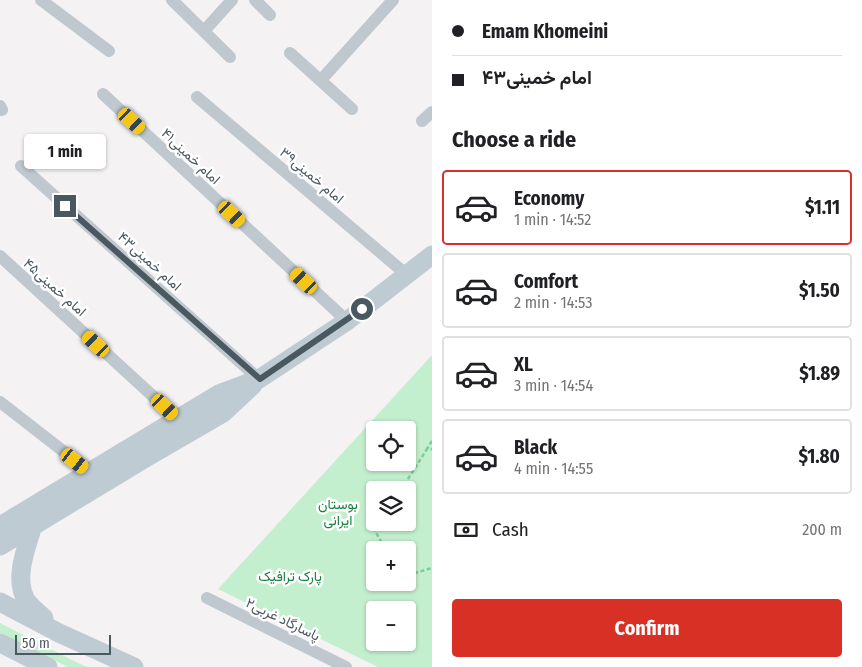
<!DOCTYPE html>
<html lang="en">
<head>
<meta charset="utf-8">
<style>
  body { margin:0; font-family:"Fira Sans Condensed",Vazirmatn,sans-serif; background:#f2f2f2; color:#202124; height:100vh; display:flex; flex-direction:column; font-size:19px; white-space:nowrap }
  * { box-sizing:border-box; margin:0 }
  p { font-size:16px; color:#757577 }
  .icon { flex:none; width:28px; height:28px; fill:none; stroke:currentColor; stroke-width:2; stroke-linecap:round; stroke-linejoin:round }
  .map { position:relative; flex:1; overflow:hidden }
  .sheet { display:flex; flex-direction:column; background:#fff; width:430px }
  .sheet>* { flex:none }
  .guide { display:grid; align-content:center; height:110px; padding:0 20px; background:#fff }
  .buttons { position:absolute; left:366px; top:421px; display:grid; gap:10px }
  .buttons a { display:grid; place-items:center; width:50px; height:50px; border-radius:5px; background:#fff; box-shadow:0 1px 4px #0004; font-size:25px }
  .scale { position:absolute; left:15px; bottom:12px; width:96px; box-sizing:border-box; padding-left:5px; border:2px solid #4a5860; border-top:0; font-size:14px; line-height:18px; white-space:nowrap; color:#4a5860; -webkit-text-stroke:4px #fff; paint-order:stroke }
  .end { position:absolute; width:22px; height:22px; margin:-11px; border:6px solid #4a5860; background:#fff; box-shadow:0 0 0 2px #fff }
  .from { border-radius:50% }
  .bubble { position:absolute; height:35px; border-radius:5px; background:#fff; box-shadow:0 1px 4px #0004; font-size:16px; font-weight:700; line-height:35px; text-align:center }
  .car { position:absolute; width:15px; height:30px; margin:-15px -8px; border-radius:6px; box-shadow:0 0 4px 1px #0007; background:linear-gradient(#f5c518 24%,#345 0 40%,#f5c518 0 76%,#345 0 86%,#f5c518 0) }
  .guide b { display:flex; align-items:center; gap:18px; height:48px; font-size:19px }
  .guide b+b { border-top:1px solid #e0e0e0 }
  .guide i { width:12px; height:12px; background:#202124 }
  ul { padding:0; list-style:none }
  li { display:flex; align-items:center; gap:15px; height:75px; margin:0 10px 8px; padding:0 10px; border:2px solid #e0e0e0; border-radius:5px }
  li div { flex:1 }
  li b { display:block; font-size:19px }
  li em { font-style:normal; font-weight:700 }
  li.active { border-color:#d93025 }
  li>.icon { width:45px; height:45px; stroke-width:1.5 }
  h2 { padding:0 20px; font-size:22px; line-height:60px }
  .pay { display:flex; align-items:center; gap:12px; height:55px; padding:0 20px; font-size:19px }
  .pay p { margin-inline-start:auto }
  .button { display:flex; gap:10px; margin-top:auto; padding:10px 20px }
  .button a { flex:1; height:58px; border-radius:5px; background:#d93025; color:#fff; font-size:20px; font-weight:700; line-height:58px; text-align:center }
  main { display:flex; flex:1; min-height:0 }
  .map>svg:first-child { display:block }
  .green { fill:#c3efce; fill-rule:evenodd }
  .lines { fill:none; stroke-linecap:round; stroke-linejoin:round }
  .path { stroke:#7bcd9a; stroke-width:2.5; stroke-dasharray:4 2.5; stroke-linecap:butt }
  .minor { stroke:#bec8ce; stroke-width:12 }
  .secondary { stroke:#bfcbd3; stroke-width:19 }
  .route { stroke:#4a5860; stroke-width:6 }
  .labels { text-anchor:middle; stroke-width:5; stroke-linejoin:round; paint-order:stroke }
  .street-label { font-size:14px; fill:#4a5860; stroke:#fff }
  .park-label { font-size:14px; fill:#1a8240; stroke:#fff }
</style>
</head>
<body>
<main>
<div class="map">
<svg width="432" height="667" viewBox="0 0 432 667">
  <rect width="100%" height="100%" fill="#f4f2f3"/>
  <g class="green">
    <path d="M432,355V667H378L218,589ZM375,430H408V462H375ZM375,490H408V522H375ZM375,550H408V582H375ZM375,610H408V642H375Z"/>
    <path d="M0,623L76,662L87,667H68L0,633Z"/>
  </g>
  <g class="lines">
    <g class="path">
      <path d="M432,441L427,449H432"/>
      <path d="M401,490L427,449"/>
      <path d="M380,522L375,531L386,550"/>
      <path d="M408,575L432,568"/>
    </g>
    <g class="minor">
      <path d="M41,0L109,51"/>
      <path d="M172,0L230,57"/>
      <path d="M255,0L270,15"/>
      <path d="M204,31L232,0"/>
      <path d="M290,53L352,109"/>
      <path d="M321,80L393,0"/>
      <path d="M103,94L347,321"/>
      <path d="M197,97L407,275"/>
      <path d="M0,106L2,110"/>
      <path d="M422,121L432,112"/>
      <path d="M21,166L259,379"/>
      <path d="M0,256L179,420"/>
      <path d="M0,402L90,472"/>
      <path d="M207,598L346,667"/>
    </g>
    <g class="secondary">
      <path d="M33,525C27,547 14,576 25,598C28,605 38,612 44,618"/>
      <path d="M0,526L219,394L259,379L347,321L432,255"/>
      <path d="M0,546L147,457L223,413L253,385"/>
      <path d="M0,602L59,633L134,667"/>
      <path d="M0,643L48,667"/>
    </g>
  </g>
  <g class="lines">
    <path class="route" d="M65,206L260,379L362,309"/>
  </g>
  <g class="labels">
    <g class="street-label">
      <text transform="translate(191 156) rotate(43)" y="5">امام خمینی۴۱</text>
      <text transform="translate(312 175) rotate(40)" y="5">امام خمینی۳۹</text>
      <text transform="translate(150 261) rotate(42)" y="5">امام خمینی۴۳</text>
      <text transform="translate(55 287) rotate(42)" y="5">امام خمینی۴۵</text>
      <text transform="translate(283 619) rotate(26)" y="5">پاسارگاد غربی۲</text>
    </g>
    <g class="park-label">
      <text x="338" y="509">بوستان<tspan x="338" dy="16">ایرانی</tspan></text>
      <text x="290" y="581">پارک ترافیک</text>
    </g>
  </g>
</svg>
<div class="buttons">
<a><svg class="icon" aria-label="locate" viewBox="0 0 24 24"><circle cx="12" cy="12" r="6"/><path d="M12 2v4M12 18v4M2 12h4M18 12h4"/></svg></a>
<a><svg class="icon" aria-label="layers" viewBox="0 0 24 24"><path d="M12 4l9 5-9 5-9-5zM3 14l9 5 9-5"/></svg></a>
<a>+</a>
<a>−</a>
</div>
<div class="scale">50 m</div>
<i class="end from" style="left:362px;top:309px"></i>
<i class="end" style="left:65px;top:206px"></i>
<div class="bubble" style="left:24px;top:134px;width:82px">1 min</div>
<i class="car" style="left:132px;top:121px;rotate:133deg"></i>
<i class="car" style="left:232px;top:214px;rotate:133deg"></i>
<i class="car" style="left:304px;top:281px;rotate:313deg"></i>
<i class="car" style="left:96px;top:344px;rotate:313deg"></i>
<i class="car" style="left:165px;top:407px;rotate:133deg"></i>
<i class="car" style="left:75px;top:461px;rotate:128deg"></i>
</div>
<section class="sheet">
<div class="guide">
<b><i class="from"></i>Emam Khomeini</b>
<b><i></i>امام خمینی۴۳</b>
</div>
<h2>Choose a ride</h2>
<ul>
<li class="active"><svg class="icon" aria-label="car" viewBox="0 0 24 24"><path d="M5 17H2v-5l4-1 3-4h7l3 4 3 1v5h-3M9 17h6M6 11h13"/><circle cx="7" cy="17" r="2"/><circle cx="17" cy="17" r="2"/></svg><div><b>Economy</b><p>1 min · 14:52</p></div><em>$1.11</em></li>
<li><svg class="icon" aria-label="car" viewBox="0 0 24 24"><path d="M5 17H2v-5l4-1 3-4h7l3 4 3 1v5h-3M9 17h6M6 11h13"/><circle cx="7" cy="17" r="2"/><circle cx="17" cy="17" r="2"/></svg><div><b>Comfort</b><p>2 min · 14:53</p></div><em>$1.50</em></li>
<li><svg class="icon" aria-label="car" viewBox="0 0 24 24"><path d="M5 17H2v-5l4-1 3-4h7l3 4 3 1v5h-3M9 17h6M6 11h13"/><circle cx="7" cy="17" r="2"/><circle cx="17" cy="17" r="2"/></svg><div><b>XL</b><p>3 min · 14:54</p></div><em>$1.89</em></li>
<li><svg class="icon" aria-label="car" viewBox="0 0 24 24"><path d="M5 17H2v-5l4-1 3-4h7l3 4 3 1v5h-3M9 17h6M6 11h13"/><circle cx="7" cy="17" r="2"/><circle cx="17" cy="17" r="2"/></svg><div><b>Black</b><p>4 min · 14:55</p></div><em>$1.80</em></li>
</ul>
<div class="pay"><svg class="icon" aria-label="cash" viewBox="0 0 24 24"><path d="M3 7h18v10H3z"/><circle cx="12" cy="12" r="2"/></svg>Cash<p>200 m</p></div>
<div class="button"><a>Confirm</a></div>
</section>
</main>
</body>
</html>
